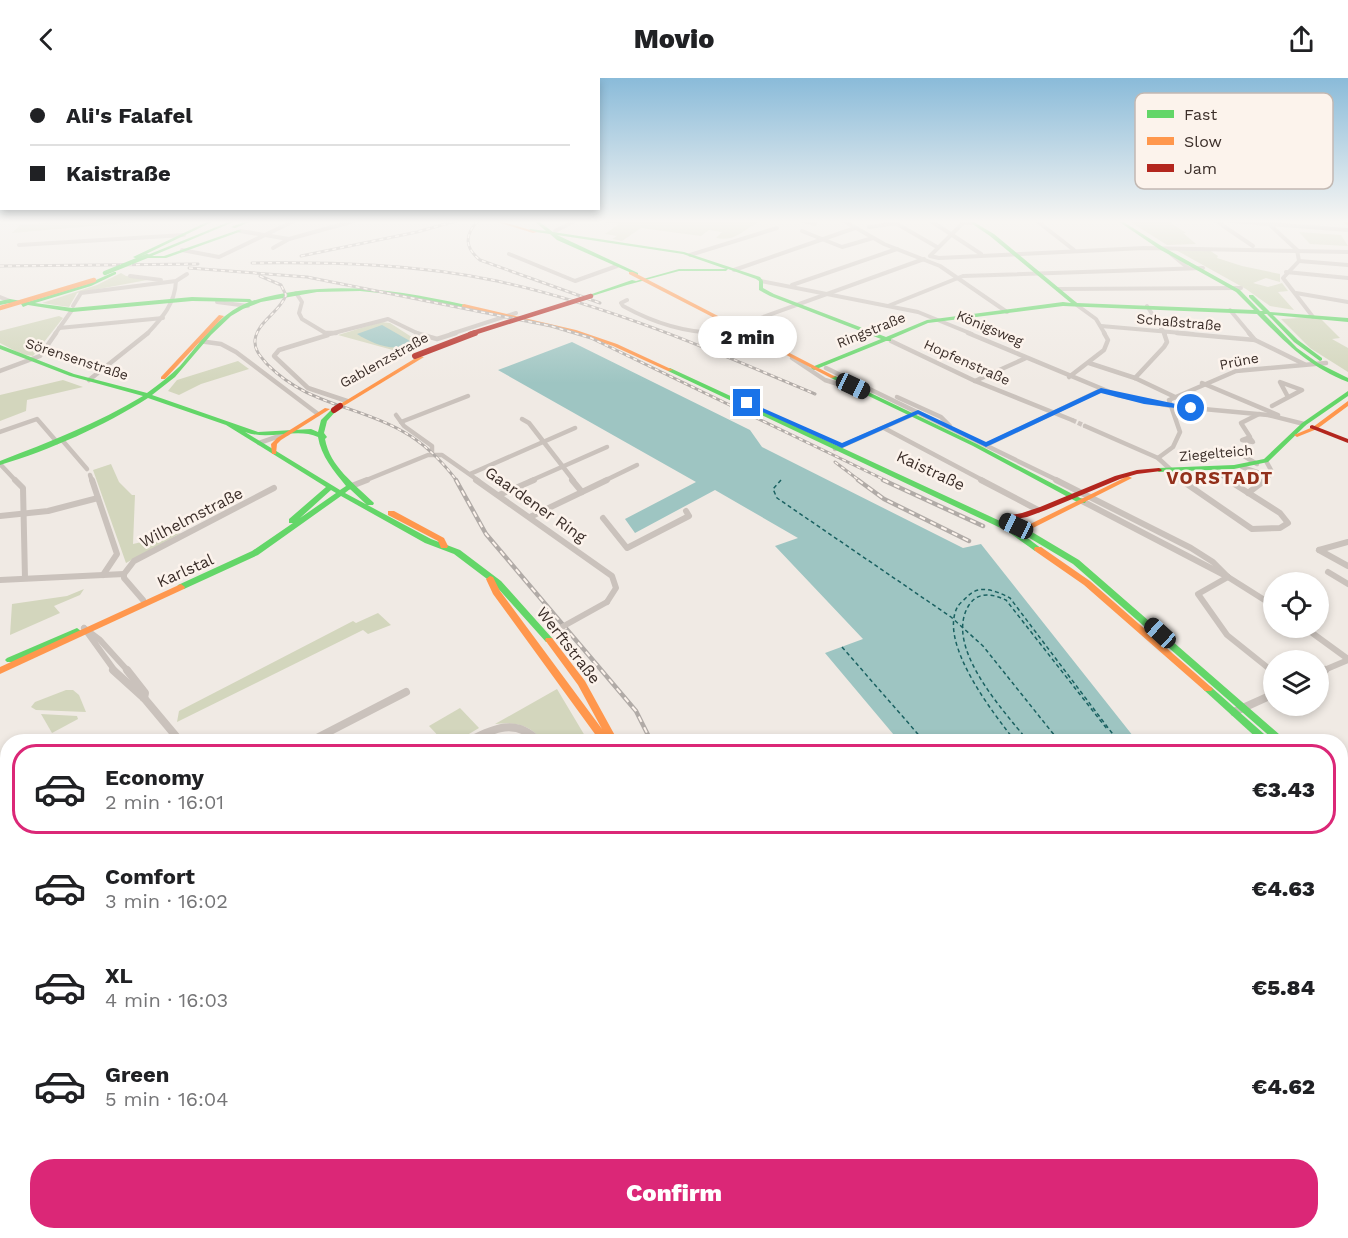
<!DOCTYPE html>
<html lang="en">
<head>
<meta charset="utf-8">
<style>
  body { margin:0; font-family:"Work Sans",sans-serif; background:#f2f2f2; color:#202124; height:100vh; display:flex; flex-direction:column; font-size:22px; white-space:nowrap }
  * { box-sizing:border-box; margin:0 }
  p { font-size:20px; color:#757577 }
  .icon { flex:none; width:33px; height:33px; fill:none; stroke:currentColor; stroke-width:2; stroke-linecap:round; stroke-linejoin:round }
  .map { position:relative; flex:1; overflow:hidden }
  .drawer { position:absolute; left:0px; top:656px; width:1348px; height:506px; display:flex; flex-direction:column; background:#fff; border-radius:24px 24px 0 0; box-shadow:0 3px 9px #0003 }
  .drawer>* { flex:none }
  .guide { position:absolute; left:0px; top:0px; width:600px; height:132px; box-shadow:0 3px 9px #0003; display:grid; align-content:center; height:132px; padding:0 30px; background:#fff }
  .fabs { position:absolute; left:1263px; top:494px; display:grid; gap:12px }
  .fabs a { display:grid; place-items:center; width:66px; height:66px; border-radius:50%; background:#fff; box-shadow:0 3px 9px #0003; font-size:30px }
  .end { position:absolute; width:27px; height:27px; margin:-14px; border:8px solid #1a73e8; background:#fff; box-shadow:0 0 0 3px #fff }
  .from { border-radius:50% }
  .bubble { position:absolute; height:42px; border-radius:21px; background:#fff; box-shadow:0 3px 9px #0003; font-size:20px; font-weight:800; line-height:42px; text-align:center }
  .car { position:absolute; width:18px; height:36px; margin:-18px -9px; border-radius:8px; box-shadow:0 0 4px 2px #0007; background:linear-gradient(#222 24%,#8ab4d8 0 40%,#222 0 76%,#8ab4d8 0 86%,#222 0) }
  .guide b { display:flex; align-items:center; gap:21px; height:57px; font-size:22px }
  .guide b+b { border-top:2px solid #e0e0e0 }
  .guide i { width:15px; height:15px; background:#202124 }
  ul { padding:10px 0 0; list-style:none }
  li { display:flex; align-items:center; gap:18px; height:90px; margin:0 12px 9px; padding:0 18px; border:3px solid transparent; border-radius:24px }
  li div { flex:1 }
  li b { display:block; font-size:22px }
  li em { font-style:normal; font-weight:800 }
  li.on { border-color:#db2777 }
  li>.icon { width:54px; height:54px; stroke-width:1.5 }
  .action { display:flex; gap:12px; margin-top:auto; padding:12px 30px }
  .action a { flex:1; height:69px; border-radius:24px; background:#db2777; color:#fff; font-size:24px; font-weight:800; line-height:69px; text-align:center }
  header { display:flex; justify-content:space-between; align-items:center; height:78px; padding:0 30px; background:#fff; font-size:27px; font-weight:800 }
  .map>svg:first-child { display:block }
  .green { fill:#d3d6bd }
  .water { fill:#9ec5c2 }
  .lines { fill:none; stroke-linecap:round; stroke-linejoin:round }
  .ferry-far1 { stroke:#1a6161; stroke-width:1.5; stroke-dasharray:4 3; stroke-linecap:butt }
  .ferry { stroke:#1a6161; stroke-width:2; stroke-dasharray:11 9; stroke-linecap:butt }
  .street-tunnel { stroke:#ccc4bf; stroke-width:4.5; stroke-dasharray:4.5 2; stroke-linecap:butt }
  .street-far4 { stroke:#cac2bc; stroke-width:4 }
  .street-far3 { stroke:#cac2bc; stroke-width:4.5 }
  .street-far2 { stroke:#cac2bc; stroke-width:6 }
  .street-far1 { stroke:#cac2bc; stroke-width:8 }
  .street { stroke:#cac2bc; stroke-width:10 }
  .fast { fill:#63d668; fill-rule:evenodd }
  .slow { fill:#ff974d; fill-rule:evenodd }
  .jam { fill:#b3261e; fill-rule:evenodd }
  .rail-far2-casing { stroke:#b1aba7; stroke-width:3 }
  .rail-far1-casing { stroke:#b1aba7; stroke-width:4.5 }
  .rail-casing { stroke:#b1aba7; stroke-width:6 }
  .rail-far2 { stroke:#fcf3ec; stroke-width:1.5; stroke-dasharray:4; stroke-linecap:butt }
  .rail-far1 { stroke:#fcf3ec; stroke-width:2; stroke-dasharray:6; stroke-linecap:butt }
  .rail { stroke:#fcf3ec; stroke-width:4; stroke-dasharray:10; stroke-linecap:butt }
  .street-bridge { stroke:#cac2bc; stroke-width:6 }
  .fast-bridge { stroke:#63d668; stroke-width:4.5 }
  .slow-bridge { stroke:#ff974d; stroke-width:4.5 }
  .jam-bridge-far1 { stroke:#b3261e; stroke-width:4.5 }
  .jam-bridge { stroke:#b3261e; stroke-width:6 }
  .route { fill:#1a73e8 }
  .labels { text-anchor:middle; stroke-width:5; stroke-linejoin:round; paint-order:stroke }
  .far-street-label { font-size:14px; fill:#3b2e29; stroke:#fcf3ec }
  .street-label { font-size:16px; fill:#3b2e29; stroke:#fcf3ec }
  .far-district-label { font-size:18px; font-weight:bold; letter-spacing:1.5px; fill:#92301b; stroke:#fcf3ec }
  .key { fill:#fcf3ec; stroke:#c2b8b2; stroke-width:1.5 }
  .key-label { font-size:16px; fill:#3b2e29 }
</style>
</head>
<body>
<header><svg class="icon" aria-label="back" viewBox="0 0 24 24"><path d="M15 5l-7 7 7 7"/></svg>Movio<svg class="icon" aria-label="share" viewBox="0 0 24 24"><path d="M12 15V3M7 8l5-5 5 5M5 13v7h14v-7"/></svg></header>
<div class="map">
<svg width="1348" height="1160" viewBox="0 0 1348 1160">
  <rect width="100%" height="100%" fill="#f0eae4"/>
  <g class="green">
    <path d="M65,143H150L12,155L20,147Z"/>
    <path d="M597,143H761C743,151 737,164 716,160L722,154L709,152L701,158L641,150L622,163L612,161L617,158L605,156L619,146Z"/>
    <path d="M1129,143H1168L1186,155H1183L1196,166L1167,167Z"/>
    <path d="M1299,154L1341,157L1348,168L1310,166Z"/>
    <path d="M1206,170L1218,178L1217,180L1242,188L1280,196V204L1266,200L1253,205L1268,209L1282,205L1288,213L1278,214L1294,232L1270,228L1246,211L1176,172Z"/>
    <path d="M121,195L126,198L158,200L77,215L69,229L42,225L97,207Z"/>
    <path d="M59,238L63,240L33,278L21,276L0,265V253Z"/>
    <path d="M1283,238L1321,241L1340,260L1332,261L1348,270V294L1310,270L1281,241L1300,240Z"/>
    <path d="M381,244L390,245L424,267L400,274L338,257Z"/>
    <path d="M238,283L249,291L201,306L179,317L168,313L177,302Z"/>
    <path d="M63,302L83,309L27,322L26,333L0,343V317Z"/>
    <path d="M111,386L119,404L132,417H135L133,466L181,455L126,485L93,392Z"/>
    <path d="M84,511L80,517L54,528L60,535L10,557L12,526L67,518Z"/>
    <path d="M378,535L391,547L368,556L363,552L177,644L179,633L353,543L356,545Z"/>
    <path d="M557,611L588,663H543C529,646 517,644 495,646Z"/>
    <path d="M66,612H73L79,617L86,634L36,632L31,629L35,624Z"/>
    <path d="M460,630L479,650L457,663H443L429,648Z"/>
    <path d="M41,636L77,638L78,641L52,655Z"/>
    <path d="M562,1154H636L635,1160H556Z"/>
  </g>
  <g class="water">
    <path d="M382,247L410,263L411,265C396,276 371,265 357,256Z"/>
    <path d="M572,264L750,352L762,369L963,470L981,466L1137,663H899L825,575L863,561L775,468L798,460L715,412L635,455L625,441L696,404L498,292Z"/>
    <path d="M1341,921L1348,928V1160H996L993,1154H1341Z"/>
  </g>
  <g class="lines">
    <g class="ferry-far1">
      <path d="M781,402L773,411L777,420L951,539L983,568L1059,663"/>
      <path d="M842,569L924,663"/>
      <path d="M1015,663C994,636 937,564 958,528C960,525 965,521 968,518C979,506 997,513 1010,520L1118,663"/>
      <path d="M1028,663C1003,632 943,568 969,527C978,513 993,516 1006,522L1107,651"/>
    </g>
    <g class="ferry">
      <path d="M1341,1026L1348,1034"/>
      <path d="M1341,1068L1348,1077"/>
      <path d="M1341,1090L1348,1099"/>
      <path d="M1326,1154L1331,1160"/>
    </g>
    <path class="street-tunnel" d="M1072,342L1085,348"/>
    <g class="street-far4">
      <path d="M803,143L815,146"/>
      <path d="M844,143L884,166L940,188L1007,234"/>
      <path d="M892,143L937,169"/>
      <path d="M931,143L981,176"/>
      <path d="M1037,143L1074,172"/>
      <path d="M1216,143L1253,168"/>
      <path d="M1230,143L1348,152"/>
      <path d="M973,145H963L930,178L939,180L1144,170L1348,174"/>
      <path d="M1269,146L1297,172L1299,183L1283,200L1313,239"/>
      <path d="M869,149L897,145"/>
      <path d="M240,153L289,161"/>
      <path d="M555,153L575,143"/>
      <path d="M802,153L842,169L873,160"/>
      <path d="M19,167L184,157"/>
      <path d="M273,170L289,161L354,143"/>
      <path d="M182,172L219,179L294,143"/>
      <path d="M509,176L575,203L617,188"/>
      <path d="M1171,176L1188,190"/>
      <path d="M690,177L777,150"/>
      <path d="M1299,183L1348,187"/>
      <path d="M734,192L855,150"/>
      <path d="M1286,194L1348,200"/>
      <path d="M130,198L161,202"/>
      <path d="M761,203L918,234L972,256"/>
      <path d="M792,207L897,171"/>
      <path d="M1058,211L1241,210"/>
      <path d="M296,215L302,224L299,235L302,241L327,256"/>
      <path d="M1296,215L1348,224"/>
      <path d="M0,219L10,223"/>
      <path d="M627,222L621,225L623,228C652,244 686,255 719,255L924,181"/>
      <path d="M217,224L248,228"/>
      <path d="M1074,225L1096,241L1105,256"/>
      <path d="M73,228L81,215L176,203L187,196"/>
      <path d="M888,228L963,198L1203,190"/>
      <path d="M1147,228L1165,256"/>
      <path d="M1230,232L1250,256"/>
      <path d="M1101,248L1193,256"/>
      <path d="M59,250L163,240"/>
      <path d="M55,256L72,232"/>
      <path d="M147,256C162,240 175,226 176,203"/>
      <path d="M330,256L388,241L419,256"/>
      <path d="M451,256L516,235"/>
    </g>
    <g class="street-far3">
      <path d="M325,255H336"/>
      <path d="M416,255L437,261L456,255"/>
      <path d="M709,255H719"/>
      <path d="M968,255L1117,317L1171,328L1268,337L1304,346"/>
      <path d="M1177,255L1255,262"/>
      <path d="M1249,255L1255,262L1304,286"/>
      <path d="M328,257L279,272L274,278L308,310L347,323"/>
      <path d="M199,263L221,266L236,274L318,336"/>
      <path d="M891,263L975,303L1072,342"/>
      <path d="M792,280L825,302L864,314"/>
      <path d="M1089,285L1135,300L1175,319"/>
      <path d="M826,290L1059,403"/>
      <path d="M0,293L40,278L56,255"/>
      <path d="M1069,299L1104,272L1108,262L1104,255"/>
      <path d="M1135,300L1164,269L1167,264L1164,255"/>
      <path d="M89,302L148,255"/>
      <path d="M975,303L1026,280"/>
      <path d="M1202,305L1278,337"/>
      <path d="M897,319L941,339L950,348"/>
      <path d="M1272,328L1302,312L1280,304L1288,319"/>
      <path d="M396,337L404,348L432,368V376"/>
      <path d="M522,341L529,345L574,403"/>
      <path d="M401,344L468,318"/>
      <path d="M1085,348L1158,380L1183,403"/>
      <path d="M884,350L984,403"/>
      <path d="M0,354L37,341L57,364"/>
      <path d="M1250,360L1253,364L1242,362L1250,359L1241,345L1259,336"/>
      <path d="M62,362L87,391"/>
      <path d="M259,365L288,355"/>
      <path d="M986,367L1101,312"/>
      <path d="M835,371L916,335"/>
      <path d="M1239,375L1257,386"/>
      <path d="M1158,380L1173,369L1180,354L1169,322L1236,293L1326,285"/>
      <path d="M0,386L16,403"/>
      <path d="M1242,389L1269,398"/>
      <path d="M1212,391L1231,403"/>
      <path d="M470,396L575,350"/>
      <path d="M90,397L92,403"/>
      <path d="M364,403L428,377H442L479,403"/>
      <path d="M530,403L607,369"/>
      <path d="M604,403L637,387"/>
      <path d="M1263,403L1271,392L1266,383"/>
    </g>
    <g class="street-far2">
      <path d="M15,402L23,410L25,500"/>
      <path d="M92,402L117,476L103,497"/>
      <path d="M476,402L612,498L616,510L607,524"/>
      <path d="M572,402L582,414"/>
      <path d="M981,402L1038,432"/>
      <path d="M1056,402L1191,470L1213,484L1228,499"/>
      <path d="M1181,402L1252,451L1280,450L1288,445L1280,435L1228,402"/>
      <path d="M349,409L367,402"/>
      <path d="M1248,415L1265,402"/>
      <path d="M499,417L534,402"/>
      <path d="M1082,423L1228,499L1274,528"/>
      <path d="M0,438L48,433L98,420"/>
      <path d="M530,439L607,402"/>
      <path d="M603,440L627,470L689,438L686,433"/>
      <path d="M1319,472L1348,488"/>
      <path d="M1319,472L1348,464"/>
      <path d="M1328,494L1348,506"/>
      <path d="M124,496L134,483L274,410"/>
      <path d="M1228,499L1198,516L1227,557L1272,593"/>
      <path d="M0,502L124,496V500L143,522"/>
      <path d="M1304,549L1348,581"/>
      <path d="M84,550L115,593"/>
      <path d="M84,550L100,562L128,593"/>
      <path d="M1322,593L1348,582"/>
    </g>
    <g class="street-far1">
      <path d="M113,592L144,620L180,663"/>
      <path d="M127,592L145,615L144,620"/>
      <path d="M1270,592L1274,595"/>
      <path d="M1318,595L1325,592"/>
      <path d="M1234,634L1274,616"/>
      <path d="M311,663L406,614"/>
      <path d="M469,663C494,650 516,640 538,663"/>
      <path d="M0,803H8"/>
    </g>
    <g class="street">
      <path d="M0,899L8,895"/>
      <path d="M0,1073L8,1067"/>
      <path d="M115,1154V1160"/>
      <path d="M290,1160L298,1154"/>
    </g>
    <g class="fast">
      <path d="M209,143H214L142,178H145L231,143H236L152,178H164L238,152L242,153L166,180H135L133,179Z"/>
      <path d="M247,143H252L235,150L231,149Z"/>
      <path d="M534,143H538L553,154L684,174L760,199L763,203V210L774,216L886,259L927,242L1063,224L1071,225L990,158L968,143H972L994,156L1077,225L1254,232L1236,214L1159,171L1118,143H1122L1163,169L1240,212L1260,233H1263L1249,219V217H1253L1270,234L1348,240V244L1273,237L1298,262L1322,280V282L1320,283L1294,264L1267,236H1264L1297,270L1318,285L1348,300V304C1308,288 1287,266 1257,236L1063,228L928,245L891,261V263H886L814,292L811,290L812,289L881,261L770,218L759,212V203L756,201L728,191L726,193H679L627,207L589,219V217L632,202L636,203L679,191H726L683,176L557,157L638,195V197H636L557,162L550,156L528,153L530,151L546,153Z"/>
      <path d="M114,194H116V196L91,208L35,225L72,230L192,219L250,221L252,223C326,201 393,211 466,227V229L464,230L399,217L360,213L317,214L261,224L243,231L231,238L211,257L175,299L152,317L258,354L311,351L318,354L321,342L332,331H336V333L327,343L324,355L327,359L325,361C330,389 355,406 374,425L373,427H367L350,411L345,415L431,461L460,472L501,503L552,560L553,562L552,564H546L495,507L454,476L425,465L341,418L258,477L184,511H178L177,509L178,507L252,473L293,445H289V441L326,409L226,347L148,320C104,348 50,372 0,387V383C49,364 98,345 143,318L70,298L0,271V267L74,296L147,315C158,307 170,298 180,288C201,264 218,236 249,224L192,223L72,234L28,227L23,229L21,226L10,225L0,227V223L10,221L27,224L87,206ZM245,354C269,363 297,349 318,359C321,378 334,393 346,408L340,412ZM331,412L336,415L300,440Z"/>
      <path d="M670,290L1013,449L1042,471L1041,473H1035L1007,453L668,293V291Z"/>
      <path d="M831,298H835L977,366L1086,423L1085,425H1079L973,368L831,300Z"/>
      <path d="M1348,313V318L1306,347L1268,384L1234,391L1159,394L1156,392L1159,390L1234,387L1264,381L1302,345Z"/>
      <path d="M1006,442H1012L1079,482L1287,663H1275L1073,486L1006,446Z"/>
      <path d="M77,550L81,553L80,555L13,584H7L5,582L7,580Z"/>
      <path d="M1208,608L1211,609L1272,663H1260L1205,613L1203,611L1205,609Z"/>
      <path d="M1341,711L1348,715V725L1341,721Z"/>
      <path d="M652,1154H667V1160H651Z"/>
    </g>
    <g class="slow">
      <path d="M494,143H499L537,154L533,155Z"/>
      <path d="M1341,143L1348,144V147Z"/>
      <path d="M629,194H633L836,299L831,300L629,196Z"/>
      <path d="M464,226L576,252L617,266L673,292L668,293L613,268L572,254L462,229V227Z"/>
      <path d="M219,237L224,238L165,301H161V299Z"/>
      <path d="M419,278L424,279L342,329L337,328Z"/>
      <path d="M1348,323V328L1317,351L1297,359L1294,357L1313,349Z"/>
      <path d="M325,330L330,331L281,362L277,366L276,376H272L271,366L277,360Z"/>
      <path d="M1128,398L1132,400L1130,401L1025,454H1022L1018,452Z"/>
      <path d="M388,433H394L444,460L448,468L447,470H441L438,463L388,437Z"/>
      <path d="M1035,469H1041L1090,503L1211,609L1213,611L1211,613H1205L1084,507L1035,473L1034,471Z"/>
      <path d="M490,498L493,499L500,513L602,651L578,607L545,562L546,560H552L585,603L618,663H600L493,516L486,501Z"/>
      <path d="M181,506L185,509L184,511L0,596V589Z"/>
    </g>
    <g class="jam">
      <path d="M1312,347L1348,361V365L1310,350V348Z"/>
      <path d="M1159,390L1162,392L1161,393L1137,396L1120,401L1046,432L1027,439L1004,443L1000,441L1001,439L1022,435L1040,429L1115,398L1137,392Z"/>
      <path d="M1341,725L1348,729V740L1341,736Z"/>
    </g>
    <g class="rail-far2-casing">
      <g id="rail-far2">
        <path d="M478,143C464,157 465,170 480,182L600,225"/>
        <path d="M301,178L417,154L456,143"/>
        <path d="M252,185C334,184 417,186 497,203C608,227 712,272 815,316"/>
        <path d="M0,188L198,186"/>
        <path d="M189,190L307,199L551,248L591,260L887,403"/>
        <path d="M260,198L281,207L286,217C280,234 257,244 255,262C254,272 261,279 267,286C307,327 356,327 402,353C424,365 442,383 457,403"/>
        <path d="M835,384L860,403"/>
      </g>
    </g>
    <g class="rail-far1-casing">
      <g id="rail-far1">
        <path d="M456,402L486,456L636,633L651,663"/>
        <path d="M858,402L884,421L969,463"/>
        <path d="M883,402L983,448"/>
      </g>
    </g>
    <g class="rail-casing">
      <path id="rail" d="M717,1160L719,1154"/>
    </g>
    <use href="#rail-far2" class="rail-far2"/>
    <use href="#rail-far1" class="rail-far1"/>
    <use href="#rail" class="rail"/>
    <path class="street-bridge" d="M553,554L607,524"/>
    <path class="fast-bridge" d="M105,195L147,178"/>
    <path class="slow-bridge" d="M0,230L94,202"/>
    <path class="jam-bridge-far1" d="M470,256L591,218"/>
    <g class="jam-bridge">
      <path d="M415,278L475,255"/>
      <path d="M334,332L340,328"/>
    </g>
  </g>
  <linearGradient id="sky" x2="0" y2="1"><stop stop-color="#8abbd9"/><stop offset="0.47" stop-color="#f8f6f3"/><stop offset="1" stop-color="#f8f6f3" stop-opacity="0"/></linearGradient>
  <rect width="1348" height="305" fill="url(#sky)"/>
  <path class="route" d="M1101,310L1195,330L1191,332L1144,326L1101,315L986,369L918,336L842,370L743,325L749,324L842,365L918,332L986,364Z"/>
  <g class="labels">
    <g class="far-street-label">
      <text transform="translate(1179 244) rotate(5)" y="5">Schaßstraße</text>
      <text transform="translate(990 250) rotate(23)" y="5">Königsweg</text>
      <text transform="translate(871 252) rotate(-22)" y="5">Ringstraße</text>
      <text transform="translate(77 281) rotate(18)" y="5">Sörensenstraße</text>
      <text transform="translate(384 282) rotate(-29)" y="5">Gablenzstraße</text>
      <text transform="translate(1239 283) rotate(-11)" y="5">Prüne</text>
      <text transform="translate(967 284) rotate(24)" y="5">Hopfenstraße</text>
      <text transform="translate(1216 375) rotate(-5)" y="5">Ziegelteich</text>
    </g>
    <g class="street-label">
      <text transform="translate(931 392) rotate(25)" y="6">Kaistraße</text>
      <text transform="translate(536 426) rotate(35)" y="6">Gaardener Ring</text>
      <text transform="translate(191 439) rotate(-27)" y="6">Wilhelmstraße</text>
      <text transform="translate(185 492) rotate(-24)" y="6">Karlstal</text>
      <text transform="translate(569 567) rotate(52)" y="6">Werftstraße</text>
    </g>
    <g class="far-district-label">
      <text x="1220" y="406">VORSTADT</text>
    </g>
  </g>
  <rect x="1135" y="15" width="198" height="96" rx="9" class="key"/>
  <rect x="1147" y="32" width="27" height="8" fill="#63d668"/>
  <rect x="1147" y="59" width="27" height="8" fill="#ff974d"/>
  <rect x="1147" y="86" width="27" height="8" fill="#b3261e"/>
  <g class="key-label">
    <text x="1184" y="42">Fast</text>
    <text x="1184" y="69">Slow</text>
    <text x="1184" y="96">Jam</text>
  </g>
</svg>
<div class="fabs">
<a><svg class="icon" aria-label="locate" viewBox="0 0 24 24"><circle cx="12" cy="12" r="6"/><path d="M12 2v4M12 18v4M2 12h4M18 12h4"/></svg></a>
<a><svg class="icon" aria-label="layers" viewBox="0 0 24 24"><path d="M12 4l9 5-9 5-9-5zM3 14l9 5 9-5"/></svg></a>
</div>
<i class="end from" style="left:1191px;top:330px"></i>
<i class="end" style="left:747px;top:325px"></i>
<div class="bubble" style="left:698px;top:238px;width:99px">2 min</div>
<i class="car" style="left:853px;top:308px;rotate:115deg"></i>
<i class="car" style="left:1016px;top:448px;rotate:295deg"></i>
<i class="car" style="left:1160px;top:555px;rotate:312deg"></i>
<div class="guide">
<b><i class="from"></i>Ali's Falafel</b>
<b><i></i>Kaistraße</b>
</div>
<section class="drawer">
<ul>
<li class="on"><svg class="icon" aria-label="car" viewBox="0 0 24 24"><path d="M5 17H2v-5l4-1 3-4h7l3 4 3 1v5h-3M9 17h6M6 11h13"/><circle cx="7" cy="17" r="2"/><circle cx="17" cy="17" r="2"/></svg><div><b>Economy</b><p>2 min · 16:01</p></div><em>€3.43</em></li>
<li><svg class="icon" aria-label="car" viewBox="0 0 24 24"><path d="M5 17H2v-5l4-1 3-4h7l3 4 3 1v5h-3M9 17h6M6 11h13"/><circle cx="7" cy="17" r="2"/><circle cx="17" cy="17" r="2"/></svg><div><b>Comfort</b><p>3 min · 16:02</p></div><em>€4.63</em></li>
<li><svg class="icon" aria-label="car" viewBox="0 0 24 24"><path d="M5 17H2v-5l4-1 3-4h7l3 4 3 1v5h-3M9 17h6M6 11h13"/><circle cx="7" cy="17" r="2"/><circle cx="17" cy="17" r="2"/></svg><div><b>XL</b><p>4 min · 16:03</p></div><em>€5.84</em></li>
<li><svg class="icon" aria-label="car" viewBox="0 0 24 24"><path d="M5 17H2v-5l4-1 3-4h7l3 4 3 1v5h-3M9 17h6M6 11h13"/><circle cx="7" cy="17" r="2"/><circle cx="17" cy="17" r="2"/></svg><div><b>Green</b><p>5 min · 16:04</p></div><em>€4.62</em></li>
</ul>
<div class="action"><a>Confirm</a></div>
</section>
</div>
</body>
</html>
